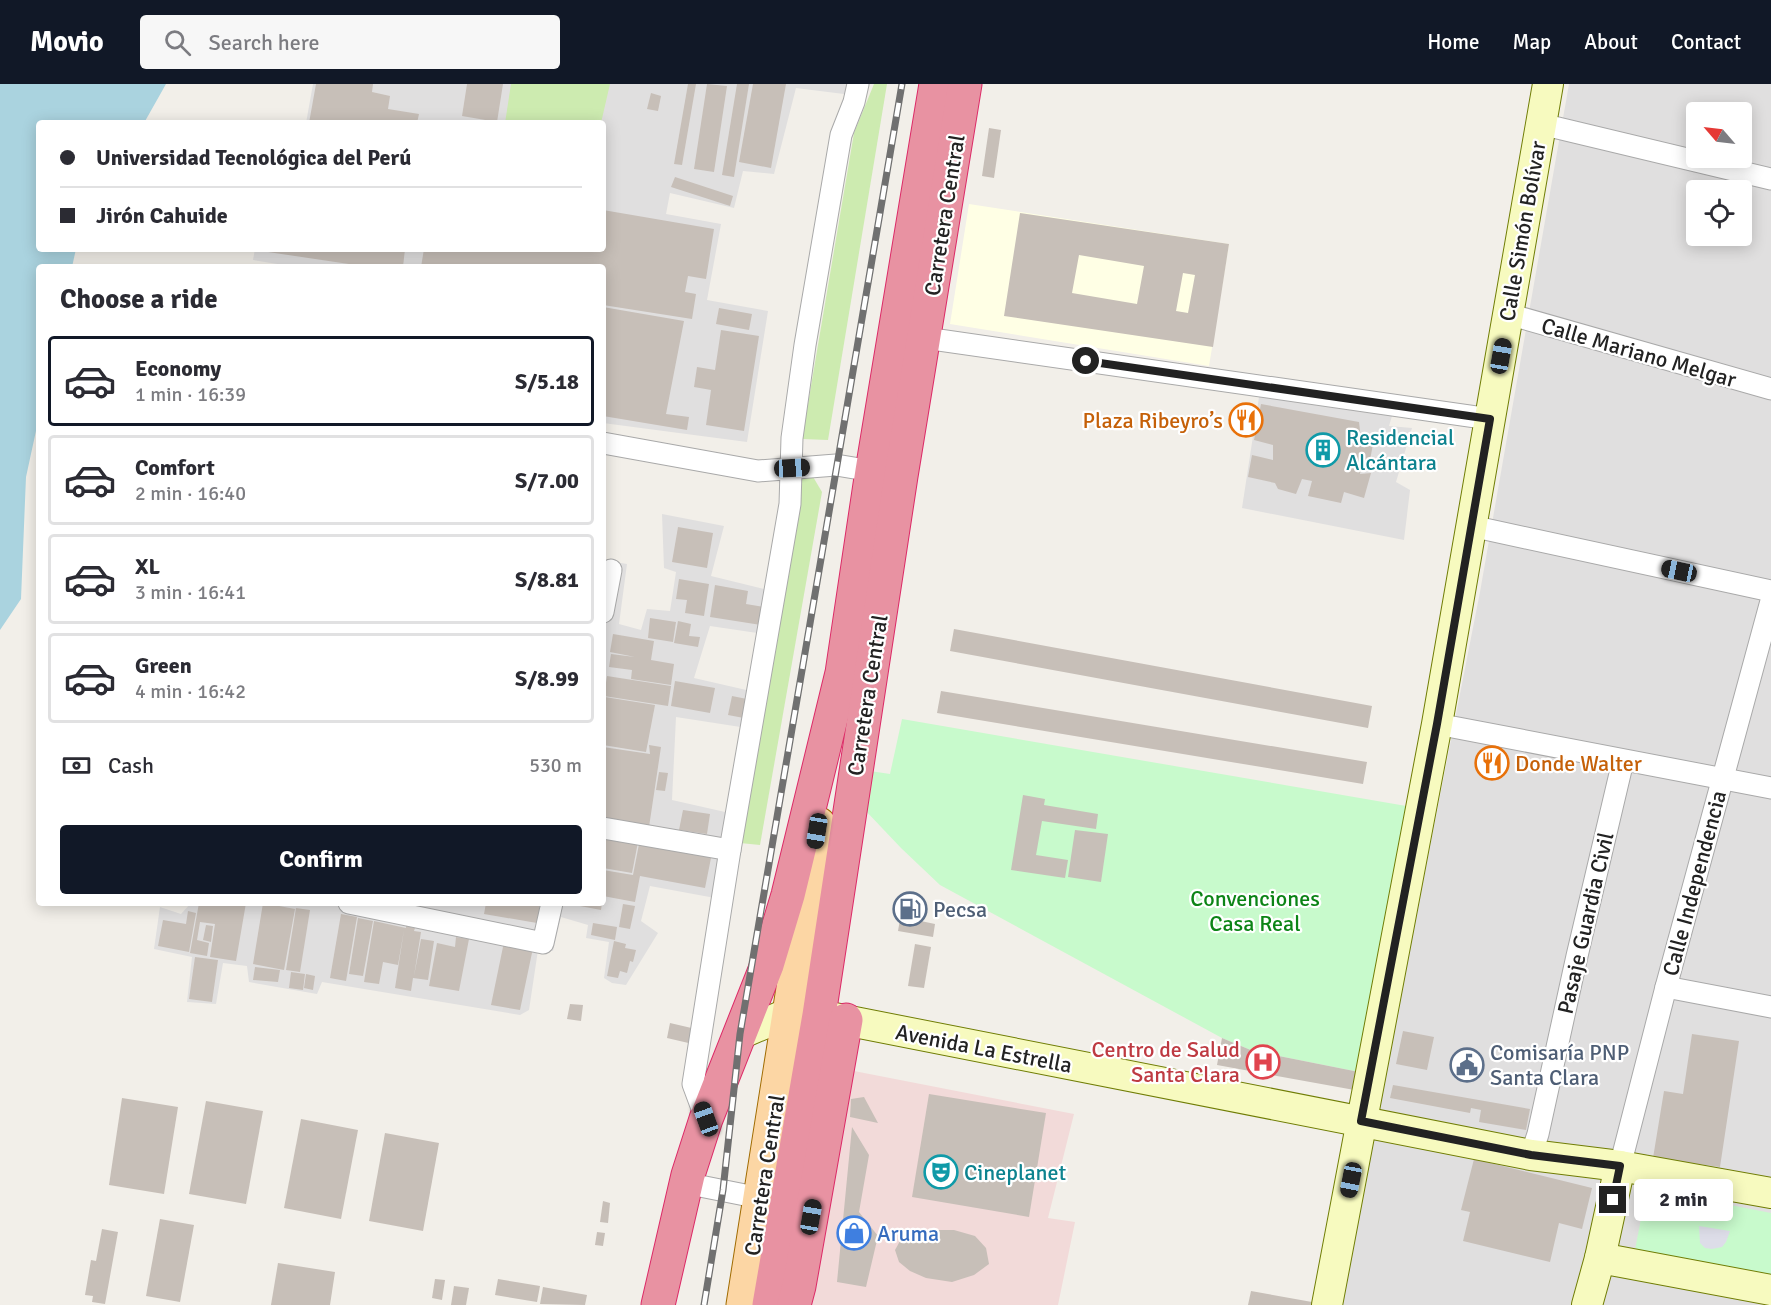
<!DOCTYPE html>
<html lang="en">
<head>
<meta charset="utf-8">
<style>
  body { margin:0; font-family:Signika,sans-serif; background:#f7f7f7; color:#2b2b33; height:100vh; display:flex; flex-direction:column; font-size:22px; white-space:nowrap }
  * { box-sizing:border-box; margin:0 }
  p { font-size:20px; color:#7c7c81 }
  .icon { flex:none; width:33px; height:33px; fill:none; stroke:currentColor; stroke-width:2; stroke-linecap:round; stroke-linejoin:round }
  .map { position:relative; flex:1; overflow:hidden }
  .side { position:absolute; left:36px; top:180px; width:570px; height:642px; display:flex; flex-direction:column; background:#fff; border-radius:6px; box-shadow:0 3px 15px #0003 }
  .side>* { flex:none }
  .top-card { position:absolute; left:36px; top:36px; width:570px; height:132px; border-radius:6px; box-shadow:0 3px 15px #0003; display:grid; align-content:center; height:132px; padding:0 24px; background:#fff }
  .needle { width:39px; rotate:298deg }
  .tools { position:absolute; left:1686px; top:18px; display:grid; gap:12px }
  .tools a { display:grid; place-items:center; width:66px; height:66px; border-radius:6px; background:#fff; box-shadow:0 3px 15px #0003; font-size:30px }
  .end { position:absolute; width:27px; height:27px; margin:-14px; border:8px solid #222; background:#fff; box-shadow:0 0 0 3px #fff }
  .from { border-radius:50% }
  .bubble { position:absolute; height:42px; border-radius:6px; background:#fff; box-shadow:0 3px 15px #0003; font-size:20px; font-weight:800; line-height:42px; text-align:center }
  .car { position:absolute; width:18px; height:36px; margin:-18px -9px; border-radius:8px; box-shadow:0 0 4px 2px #0007; background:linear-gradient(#222 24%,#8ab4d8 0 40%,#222 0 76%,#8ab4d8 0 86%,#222 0) }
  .top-card b { display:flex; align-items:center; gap:21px; height:57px; font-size:22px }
  .top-card b+b { border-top:2px solid #e1e1e2 }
  .top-card i { width:15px; height:15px; background:#2b2b33 }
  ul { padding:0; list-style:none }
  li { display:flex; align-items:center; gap:18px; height:90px; margin:0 12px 9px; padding:0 12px; border:3px solid #e1e1e2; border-radius:6px }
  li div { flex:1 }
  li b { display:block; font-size:22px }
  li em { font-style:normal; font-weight:800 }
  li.active { border-color:#111827 }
  li>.icon { width:54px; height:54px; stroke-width:1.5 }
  h2 { padding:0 24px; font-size:27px; line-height:72px }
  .pay { display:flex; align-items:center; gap:15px; height:66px; padding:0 24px; font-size:22px }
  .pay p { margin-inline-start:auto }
  .action { display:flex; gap:12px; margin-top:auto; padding:12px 24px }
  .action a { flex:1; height:69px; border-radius:6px; background:#111827; color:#fff; font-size:24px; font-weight:800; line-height:69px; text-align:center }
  header { display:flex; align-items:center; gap:36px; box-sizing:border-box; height:84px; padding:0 30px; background:#111827; color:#fff }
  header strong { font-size:28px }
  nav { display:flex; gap:33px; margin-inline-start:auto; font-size:21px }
  .search { width:420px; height:54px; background:#f7f7f7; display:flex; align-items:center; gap:15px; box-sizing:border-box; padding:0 21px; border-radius:6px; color:#7c7c81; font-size:22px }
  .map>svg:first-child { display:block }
  .residential { fill:#e0dfdf; fill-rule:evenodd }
  .commercial { fill:#f2dad9 }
  .education { fill:#ffffe5 }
  .grass { fill:#cdebb0 }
  .park { fill:#c8facc }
  .plaza { fill:#dddde8 }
  .water { fill:#aad3df }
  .building { fill:#c7bfb8; fill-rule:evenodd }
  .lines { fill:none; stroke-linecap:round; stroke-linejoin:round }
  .street-casing { stroke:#a9a9a9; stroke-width:23 }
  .secondary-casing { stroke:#707d05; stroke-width:32 }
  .primary-casing { stroke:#a06b00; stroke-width:35 }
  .highway-casing { stroke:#dc2a67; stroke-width:35 }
  .street { stroke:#fff; stroke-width:21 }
  .secondary { stroke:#f7fabf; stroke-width:30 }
  .primary { stroke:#fcd6a4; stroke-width:33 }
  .highway { stroke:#e892a2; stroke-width:33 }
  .rail-casing { stroke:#707070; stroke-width:7 }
  .rail { stroke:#fff; stroke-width:4.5; stroke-dasharray:14; stroke-linecap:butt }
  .route { stroke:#222; stroke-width:8 }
  .labels { text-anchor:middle; stroke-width:4.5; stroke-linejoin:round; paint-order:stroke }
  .street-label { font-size:22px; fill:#222; stroke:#fff }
  .food-label { font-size:22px; fill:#c56008; stroke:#fff; text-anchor:end }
  .culture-label { font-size:22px; fill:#0d838f; stroke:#fff; text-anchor:start }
  .park-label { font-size:22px; fill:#0c8416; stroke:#fff }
  .service-label { font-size:22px; fill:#4e5e75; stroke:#fff; text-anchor:start }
  .health-label { font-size:22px; fill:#be3a42; stroke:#fff; text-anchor:end }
  .shop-label { font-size:22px; fill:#366cbe; stroke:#fff; text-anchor:start }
</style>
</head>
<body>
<header>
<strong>Movio</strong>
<div class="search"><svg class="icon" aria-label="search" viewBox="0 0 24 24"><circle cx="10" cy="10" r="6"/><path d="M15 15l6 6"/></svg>Search here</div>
<nav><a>Home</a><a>Map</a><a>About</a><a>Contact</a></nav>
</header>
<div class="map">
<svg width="1771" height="1221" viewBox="0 0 1771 1221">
  <rect width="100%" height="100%" fill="#f2efe9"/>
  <g class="residential">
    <path d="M313,0H854L852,11L796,4L774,90L743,87L734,124L670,109L666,130L721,140L707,216L768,227L747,358L603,339V183H296L253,176L255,165H603V39H306Z"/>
    <path d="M1569,0H1771V1221H1338L1371,1063L1480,508ZM1696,28H1742V74H1696ZM1696,106H1742V152H1696Z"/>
    <path d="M1259,313L1392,332L1389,342L1412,344L1396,398L1410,406L1404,456L1242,424Z"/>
    <path d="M662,430L724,442L711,492L768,506L764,550L710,542L694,594L755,608L747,644L676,633L672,716L734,730L715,814L650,802L641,837L658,849L626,901L612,899L604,894L609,858L586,854L588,841L561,833L553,867L538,866L529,926L520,931L322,898L317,910L249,898L247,882L223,879L216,920L187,918L192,873L154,865L160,823L181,830L191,819H603V476L627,480L619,540L641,546L647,525L670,527L676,488L664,484Z"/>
  </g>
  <path class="commercial" d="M854,987L1074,1030L1048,1134L1075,1138L1058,1221H812Z"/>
  <path class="education" d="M969,120L1229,160L1209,282L950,240Z"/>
  <g class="grass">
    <path d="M511,0H610L601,39H505Z"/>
    <path d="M874,0H887L828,356L802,355L854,49Z"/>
    <path d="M809,386L822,408L760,761L740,759L798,390Z"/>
  </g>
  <g class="park">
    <path d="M902,635L1412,723L1364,989L1253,967L1222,954L940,801L901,764L864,725L870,687L890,690Z"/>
    <path d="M1654,1106L1771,1129V1199L1635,1166L1646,1108Z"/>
  </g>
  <path class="plaza" d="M1699,1142L1730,1147L1726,1158L1722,1163L1712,1165L1705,1164L1700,1159Z"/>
  <path class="water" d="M0,0H166L144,39H39V165H76L72,183H39V333L26,393L21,515L0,546Z"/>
  <g class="building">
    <path d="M316,0H373L372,8L390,12L388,25L419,30L417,39H309Z"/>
    <path d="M467,0H503L497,38L462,32Z"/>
    <path d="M688,0H696L682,81L674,80Z"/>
    <path d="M707,0L727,2L714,88L694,85Z"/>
    <path d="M737,0H749L734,93L722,91Z"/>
    <path d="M753,0H786L771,84L739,78Z"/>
    <path d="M651,9L661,12L658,27L647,25Z"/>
    <path d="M989,44L1001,46L994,94L982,92Z"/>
    <path d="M675,93L733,112L730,122L671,103Z"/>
    <path d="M603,126L714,145L706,195L688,192L685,208L696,210L692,235L603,221V183H421L424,165H603Z"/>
    <path d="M1020,129L1229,160L1213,263L1004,232ZM1079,171L1144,182L1137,220L1072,209ZM1183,189L1195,191L1188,229L1176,227Z"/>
    <path d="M268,165H405L403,183H369L268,168Z"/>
    <path d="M603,223L684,237L666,330L689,333L687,346L603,332Z"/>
    <path d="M719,224L752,230L749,246L716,240Z"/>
    <path d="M721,246L759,252L744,347L706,341L711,306L694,303L697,283L715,286Z"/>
    <path d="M1261,320L1359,338L1361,355H1374L1370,376L1362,380L1360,390L1371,389L1364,414L1344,408L1341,419L1308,412L1312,397L1302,395L1296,410L1278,405L1275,399L1248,393L1252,371L1273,376V361L1254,356Z"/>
    <path d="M678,443L713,449L707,484L672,478Z"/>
    <path d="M679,495L709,500L704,532L685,529L687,516L676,515Z"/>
    <path d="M715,501L748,507L746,520L764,523L761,541L710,533Z"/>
    <path d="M650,534L676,538L673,558L648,554Z"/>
    <path d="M678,537L691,540L689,552L700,553L698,563L674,559Z"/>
    <path d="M954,545L1372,622L1368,644L950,567Z"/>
    <path d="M613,550L654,557L651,576L674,580L671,601L631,595L632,586L609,583L611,570L635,573L610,568Z"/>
    <path d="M607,592L671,602L668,622L604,612Z"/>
    <path d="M675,597L715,604L710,629L671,622Z"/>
    <path d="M941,607L1367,678L1363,700L937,629Z"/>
    <path d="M732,612L752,616L749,635L728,631Z"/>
    <path d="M605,613L655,621L646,668L603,661Z"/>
    <path d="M649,661L661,663L649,743L603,736V663L650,670Z"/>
    <path d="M659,688L668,689L665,707L656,706Z"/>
    <path d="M1023,711L1045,715L1044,721L1098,730L1096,745L1042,737L1036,771L1068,776L1065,794L1011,786Z"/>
    <path d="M683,726L710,730L707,750L679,746Z"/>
    <path d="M1075,746L1108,750L1101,798L1068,793Z"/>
    <path d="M603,751L638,758L632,789L603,784Z"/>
    <path d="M640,755L712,769L705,804L640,792L635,818L603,812V786L633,791Z"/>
    <path d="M904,812L919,815L916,836L935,840L933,853L898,847Z"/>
    <path d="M199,819H246L236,877L210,873L215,840L200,838L197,856L209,859L207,872L190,869Z"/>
    <path d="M263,819L295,825L284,886L253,880Z"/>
    <path d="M486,819H540L537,839L484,830Z"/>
    <path d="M581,819H602L601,826L580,822Z"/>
    <path d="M623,820L635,822L630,845L619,843Z"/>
    <path d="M296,824L310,826L300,888L286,886Z"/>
    <path d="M188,827L196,829L189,868L158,862L163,836L186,840Z"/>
    <path d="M341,830L357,833L346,897L330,894Z"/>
    <path d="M358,834L373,837L363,892L349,890Z"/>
    <path d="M374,837L406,844V842L415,844L414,847L421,848L414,892L421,855L434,857L428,896L413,894L411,907L395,904L404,846L398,881L383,878L379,900L364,898Z"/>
    <path d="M593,839L617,843L615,856L591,851Z"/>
    <path d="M206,841L213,842L211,858L203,856Z"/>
    <path d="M456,853L469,855L459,907L429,902L437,859L455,863Z"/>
    <path d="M614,857L626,860L625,864L636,866L633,878L630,877L627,889L620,887L618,894L607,892Z"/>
    <path d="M504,858L533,864L520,926L491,921Z"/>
    <path d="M915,860L931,863L924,904L908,902Z"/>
    <path d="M195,873L218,876L212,918L189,915Z"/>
    <path d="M255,883L280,886L278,898L253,896Z"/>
    <path d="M291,888L305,890L303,906L289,904Z"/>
    <path d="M306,890L315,892L313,906L304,904Z"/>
    <path d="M570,920L583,921L581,937L567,935Z"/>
    <path d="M670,939L700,946L697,961L667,954Z"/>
    <path d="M1403,947L1434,953L1427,986L1396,980Z"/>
    <path d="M1692,950L1739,957L1720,1083L1653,1074L1664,1007L1683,1010Z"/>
    <path d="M1222,954L1253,967L1364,989L1360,1007L1217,981Z"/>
    <path d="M1393,1001L1530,1025L1526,1046L1479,1038L1481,1026L1471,1024L1470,1029L1390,1014Z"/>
    <path d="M929,1010L1046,1029L1029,1133L912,1113Z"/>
    <path d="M864,1013L878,1039L850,1033L851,1015Z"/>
    <path d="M122,1014L178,1023L164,1110L109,1101Z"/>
    <path d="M206,1017L263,1027L246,1120L189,1110Z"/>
    <path d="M301,1035L358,1046L341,1135L284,1124Z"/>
    <path d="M852,1043L869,1071L859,1128L878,1152L866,1203L837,1198Z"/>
    <path d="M385,1049L439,1059L423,1147L369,1137Z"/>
    <path d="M1474,1075L1592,1104L1582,1145L1559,1139L1550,1178L1463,1157L1470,1128L1461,1126Z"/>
    <path d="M603,1117L610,1119L608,1139L600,1138Z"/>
    <path d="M160,1135L194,1141L180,1218L146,1212Z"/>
    <path d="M102,1145L118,1148L105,1220L92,1218L93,1212L85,1211L91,1176L96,1177Z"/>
    <path d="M931,1146H954L975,1152L986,1164L989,1180L974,1191L952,1198L926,1194L910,1187L899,1178L895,1166L900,1157L911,1151Z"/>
    <path d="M597,1148L605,1149L603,1162L595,1161Z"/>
    <path d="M278,1179L335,1188L330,1221H271Z"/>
    <path d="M435,1195L445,1196L442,1216L432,1214Z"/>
    <path d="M498,1195L540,1202L537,1218L495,1211Z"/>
    <path d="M454,1202L469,1204L466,1221H451Z"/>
    <path d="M543,1203L587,1211L585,1221L540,1220Z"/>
    <path d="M1251,1207L1312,1218L1311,1221H1248Z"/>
  </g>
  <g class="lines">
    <g class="street-casing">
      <g id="street">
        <path d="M1541,40L1771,95"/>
        <path d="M1508,230L1771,305"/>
        <path d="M925,254L1490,335"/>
        <path d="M603,359L758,387L836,381L884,389"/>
        <path d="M1471,442L1771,507"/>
        <path d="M603,528L611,486"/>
        <path d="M1437,640L1771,704"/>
        <path d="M603,744L730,766"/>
        <path d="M349,819L543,859L552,819"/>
        <path d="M1666,903L1771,923"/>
        <path d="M706,1035L693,1000L730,766L790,420L792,354L805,261L841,51L854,18L858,0"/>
        <path d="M1531,1071L1538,1050L1577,872L1623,677"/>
        <path d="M1620,1082L1666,903L1771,517"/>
        <path d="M685,1099L760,1114"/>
      </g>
    </g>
    <g class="secondary-casing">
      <g id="secondary">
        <path d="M740,950L789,929L819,931L1531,1071L1620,1082L1771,1109"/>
        <path d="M1600,1174L1771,1206"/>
        <path d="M1327,1221L1437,640L1548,0"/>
        <path d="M1587,1221L1600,1174L1620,1082"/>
      </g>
    </g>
    <g class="primary-casing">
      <path id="primary" d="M743,1221L819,740"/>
    </g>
    <g class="highway-casing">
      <g id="highway">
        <path d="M658,1221L688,1091L706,1035L767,881L788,811L842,589L872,387L936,0"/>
        <path d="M769,1221L819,931L901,392L965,0"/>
        <path d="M794,1221L799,1202L846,936"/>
      </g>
    </g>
    <use href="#street" class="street"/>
    <use href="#secondary" class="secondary"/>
    <use href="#primary" class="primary"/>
    <use href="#highway" class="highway"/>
    <g class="rail-casing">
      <path id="rail" d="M704,1221L723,1106L740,950L902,0"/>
    </g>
    <use href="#rail" class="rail"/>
  </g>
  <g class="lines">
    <path class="route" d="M1086,277L1490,335L1437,640L1361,1037L1531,1071L1620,1082L1613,1116"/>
  </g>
  <defs>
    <g id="restaurant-ring" transform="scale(1.725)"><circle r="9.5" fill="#fff" stroke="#e8710a" stroke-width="1.5"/><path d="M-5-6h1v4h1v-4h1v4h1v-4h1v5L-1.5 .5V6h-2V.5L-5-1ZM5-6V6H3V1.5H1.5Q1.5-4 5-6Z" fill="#e8710a"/></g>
    <g id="building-ring" transform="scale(1.725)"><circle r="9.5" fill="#fff" stroke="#0f9aa8" stroke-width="1.5"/><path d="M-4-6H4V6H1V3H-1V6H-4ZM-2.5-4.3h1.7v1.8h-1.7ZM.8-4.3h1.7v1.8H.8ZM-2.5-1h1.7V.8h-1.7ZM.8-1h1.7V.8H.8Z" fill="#0f9aa8"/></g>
    <g id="fuel-ring" transform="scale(1.725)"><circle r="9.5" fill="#fff" stroke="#5c6f8a" stroke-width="1.5"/><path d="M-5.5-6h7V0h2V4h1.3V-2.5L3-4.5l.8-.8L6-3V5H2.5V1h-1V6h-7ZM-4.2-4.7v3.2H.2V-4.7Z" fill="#5c6f8a"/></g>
    <g id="hospital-ring" transform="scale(1.725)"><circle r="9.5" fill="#fff" stroke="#e0444e" stroke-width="1.5"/><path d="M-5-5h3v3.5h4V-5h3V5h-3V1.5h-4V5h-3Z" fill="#e0444e"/></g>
    <g id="civic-ring" transform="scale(1.725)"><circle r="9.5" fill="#fff" stroke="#5c6f8a" stroke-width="1.5"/><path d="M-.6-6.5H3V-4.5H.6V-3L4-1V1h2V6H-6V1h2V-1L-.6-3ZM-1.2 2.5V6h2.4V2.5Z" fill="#5c6f8a"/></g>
    <g id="theatre-ring" transform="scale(1.725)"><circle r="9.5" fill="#fff" stroke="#0f9aa8" stroke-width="1.5"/><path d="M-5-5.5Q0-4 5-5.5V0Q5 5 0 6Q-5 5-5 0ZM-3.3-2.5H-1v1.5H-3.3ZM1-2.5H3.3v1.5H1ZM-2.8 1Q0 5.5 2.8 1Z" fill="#0f9aa8"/></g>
    <g id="shop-ring" transform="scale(1.725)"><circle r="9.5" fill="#fff" stroke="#3f7fe0" stroke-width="1.5"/><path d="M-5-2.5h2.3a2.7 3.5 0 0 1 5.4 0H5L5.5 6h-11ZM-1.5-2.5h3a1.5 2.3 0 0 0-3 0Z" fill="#3f7fe0"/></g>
  </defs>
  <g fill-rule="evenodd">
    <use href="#restaurant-ring" x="1246" y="336"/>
    <use href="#building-ring" x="1323" y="366"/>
    <use href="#restaurant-ring" x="1492" y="679"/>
    <use href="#fuel-ring" x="910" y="825"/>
    <use href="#hospital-ring" x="1263" y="978"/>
    <use href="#civic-ring" x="1467" y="981"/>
    <use href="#theatre-ring" x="941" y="1088"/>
    <use href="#shop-ring" x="854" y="1149"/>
  </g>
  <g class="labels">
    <g class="street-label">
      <text transform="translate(944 131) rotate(-81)" y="8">Carretera Central</text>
      <text transform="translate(1522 147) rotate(-80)" y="8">Calle Simón Bolívar</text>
      <text transform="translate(1639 268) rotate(16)" y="8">Calle Mariano Melgar</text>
      <text transform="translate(867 611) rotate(-81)" y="8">Carretera Central</text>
      <text transform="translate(1694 799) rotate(-75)" y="8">Calle Independencia</text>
      <text transform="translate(1585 839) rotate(-77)" y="8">Pasaje Guardia Civil</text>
      <text transform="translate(984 964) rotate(11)" y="8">Avenida La Estrella</text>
      <text transform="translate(764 1091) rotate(-81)" y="8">Carretera Central</text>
    </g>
    <g class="food-label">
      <text x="1223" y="344">Plaza Ribeyro’s</text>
      <text x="1515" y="687" text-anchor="start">Donde Walter</text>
    </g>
    <g class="culture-label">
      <text x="1346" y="361">Residencial<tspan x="1346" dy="25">Alcántara</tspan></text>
      <text x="964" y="1096">Cineplanet</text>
    </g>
    <g class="park-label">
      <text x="1255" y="822">Convenciones<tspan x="1255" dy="25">Casa Real</tspan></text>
    </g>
    <g class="service-label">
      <text x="933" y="833">Pecsa</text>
      <text x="1490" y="976">Comisaría PNP<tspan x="1490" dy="25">Santa Clara</tspan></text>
    </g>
    <g class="health-label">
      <text x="1240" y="973">Centro de Salud<tspan x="1240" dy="25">Santa Clara</tspan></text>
    </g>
    <g class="shop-label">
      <text x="877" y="1157">Aruma</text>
    </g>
  </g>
</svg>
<div class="tools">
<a><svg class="needle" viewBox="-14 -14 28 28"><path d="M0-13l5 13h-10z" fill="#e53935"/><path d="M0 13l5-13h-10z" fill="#7c7c81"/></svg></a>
<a><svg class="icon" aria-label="locate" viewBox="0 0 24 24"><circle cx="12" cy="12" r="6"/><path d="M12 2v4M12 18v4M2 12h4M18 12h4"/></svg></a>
</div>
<i class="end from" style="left:1086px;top:277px"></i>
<i class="end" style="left:1613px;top:1116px"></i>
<div class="bubble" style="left:1634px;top:1095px;width:99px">2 min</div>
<i class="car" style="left:1501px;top:272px;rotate:10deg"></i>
<i class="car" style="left:792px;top:384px;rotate:87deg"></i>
<i class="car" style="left:1679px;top:487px;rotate:282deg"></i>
<i class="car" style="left:817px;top:747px;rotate:189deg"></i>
<i class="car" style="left:706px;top:1035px;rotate:340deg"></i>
<i class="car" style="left:1351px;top:1096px;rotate:191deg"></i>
<i class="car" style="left:811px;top:1133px;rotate:10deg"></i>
<div class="top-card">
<b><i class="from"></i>Universidad Tecnológica del Perú</b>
<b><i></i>Jirón Cahuide</b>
</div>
<section class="side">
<h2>Choose a ride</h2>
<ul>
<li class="active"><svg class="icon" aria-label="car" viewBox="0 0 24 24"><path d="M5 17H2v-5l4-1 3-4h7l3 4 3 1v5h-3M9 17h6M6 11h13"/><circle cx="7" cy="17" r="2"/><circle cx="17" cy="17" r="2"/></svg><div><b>Economy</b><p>1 min · 16:39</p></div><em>S/5.18</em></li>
<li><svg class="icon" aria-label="car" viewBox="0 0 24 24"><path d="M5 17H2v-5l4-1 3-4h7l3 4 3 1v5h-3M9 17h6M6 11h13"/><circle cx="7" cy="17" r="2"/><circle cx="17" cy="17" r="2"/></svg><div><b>Comfort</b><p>2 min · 16:40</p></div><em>S/7.00</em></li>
<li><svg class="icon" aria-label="car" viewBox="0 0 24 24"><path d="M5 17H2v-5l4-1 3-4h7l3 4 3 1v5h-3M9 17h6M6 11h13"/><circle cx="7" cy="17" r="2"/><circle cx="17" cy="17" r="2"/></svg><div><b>XL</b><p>3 min · 16:41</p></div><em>S/8.81</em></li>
<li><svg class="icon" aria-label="car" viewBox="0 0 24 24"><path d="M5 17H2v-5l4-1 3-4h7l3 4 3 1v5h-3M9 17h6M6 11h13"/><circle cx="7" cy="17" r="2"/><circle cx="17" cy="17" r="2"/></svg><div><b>Green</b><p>4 min · 16:42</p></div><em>S/8.99</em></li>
</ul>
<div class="pay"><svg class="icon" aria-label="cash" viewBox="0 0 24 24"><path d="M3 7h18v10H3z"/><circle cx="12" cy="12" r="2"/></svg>Cash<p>530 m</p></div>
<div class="action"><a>Confirm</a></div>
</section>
</div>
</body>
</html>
